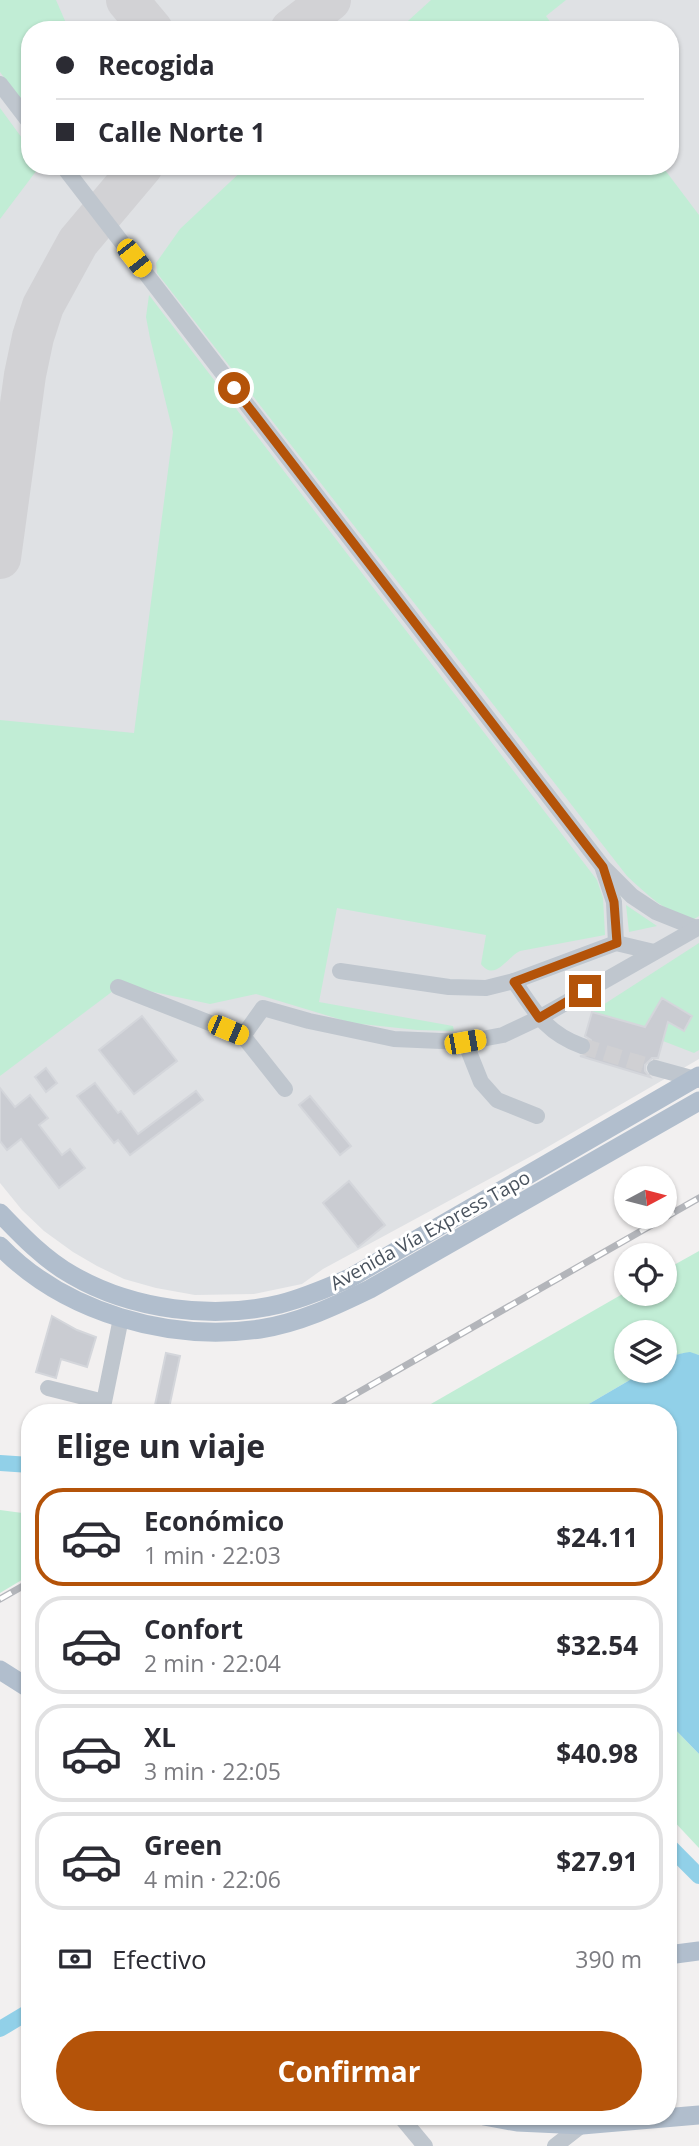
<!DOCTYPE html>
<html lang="es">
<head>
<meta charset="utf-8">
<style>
  body { margin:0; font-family:"Open Sans",sans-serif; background:#f2f2f3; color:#2b2b33; height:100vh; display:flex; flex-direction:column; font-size:26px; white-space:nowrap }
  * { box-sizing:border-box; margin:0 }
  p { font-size:23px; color:#7c7c81 }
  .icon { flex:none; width:38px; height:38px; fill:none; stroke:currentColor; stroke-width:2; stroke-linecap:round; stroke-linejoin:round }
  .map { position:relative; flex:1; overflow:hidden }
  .sheet { position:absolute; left:21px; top:1404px; width:656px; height:721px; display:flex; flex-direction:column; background:#fff; border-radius:28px; box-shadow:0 2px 5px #0004 }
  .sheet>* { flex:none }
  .guide { position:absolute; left:21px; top:21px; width:658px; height:154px; border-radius:28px; box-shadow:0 2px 5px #0004; display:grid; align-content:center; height:154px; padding:0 35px; background:#fff }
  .needle { width:46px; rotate:83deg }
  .fabs { position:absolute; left:614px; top:1166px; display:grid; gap:14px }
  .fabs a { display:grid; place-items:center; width:63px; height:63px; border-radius:50%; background:#fff; box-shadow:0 2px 5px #0004; font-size:35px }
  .end { position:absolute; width:32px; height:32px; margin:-16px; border:9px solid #b45309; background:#fff; box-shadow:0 0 0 4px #fff }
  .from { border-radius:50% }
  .car { position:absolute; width:21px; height:42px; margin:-21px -10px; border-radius:9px; box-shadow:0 0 5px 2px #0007; background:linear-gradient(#f5c518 24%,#345 0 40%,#f5c518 0 76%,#345 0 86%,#f5c518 0) }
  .guide b { display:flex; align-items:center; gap:24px; height:66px; font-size:26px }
  .guide b+b { border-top:2px solid #e1e1e2 }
  .guide i { width:18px; height:18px; background:#2b2b33 }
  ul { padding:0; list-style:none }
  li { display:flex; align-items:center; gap:21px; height:98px; margin:0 14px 10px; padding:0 21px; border:4px solid #e1e1e2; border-radius:28px }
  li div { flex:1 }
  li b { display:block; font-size:26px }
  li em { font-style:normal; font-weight:700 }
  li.selected { border-color:#b45309 }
  li>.icon { width:63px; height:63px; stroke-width:1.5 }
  h2 { padding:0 35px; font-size:32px; line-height:84px }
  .pay { display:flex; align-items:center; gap:18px; height:77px; padding:0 35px; font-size:26px }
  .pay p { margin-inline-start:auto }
  .button { display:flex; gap:14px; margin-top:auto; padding:14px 35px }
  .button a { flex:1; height:80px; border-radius:42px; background:#b45309; color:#fff; font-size:28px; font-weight:700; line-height:80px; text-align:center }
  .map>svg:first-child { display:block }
  .airport { fill:#dfe1e4; fill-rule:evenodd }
  .green { fill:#c1edd5 }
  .water { fill:#91d0e8 }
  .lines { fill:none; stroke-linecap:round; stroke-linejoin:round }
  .canal { stroke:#91d0e8; stroke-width:16 }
  .taxiway { stroke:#d2d2d5; stroke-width:42 }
  .building { fill:#caccd2; stroke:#d4d6db; stroke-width:2 }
  .minor-tunnel { stroke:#d0d0d3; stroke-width:16; stroke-dasharray:16 8; stroke-linecap:butt }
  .minor { stroke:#bfc6ce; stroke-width:16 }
  .major { stroke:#b1becd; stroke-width:19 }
  .rail-casing { stroke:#b3b5ba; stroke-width:7 }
  .rail { stroke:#fff; stroke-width:4.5; stroke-dasharray:13; stroke-linecap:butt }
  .route { stroke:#b45309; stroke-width:9 }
  .labels { text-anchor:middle; stroke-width:6; stroke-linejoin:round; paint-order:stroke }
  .street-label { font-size:19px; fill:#49525d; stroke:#fff }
</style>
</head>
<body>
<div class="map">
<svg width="699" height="2146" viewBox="0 0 699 2146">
  <rect width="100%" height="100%" fill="#f2f0f0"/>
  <path class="airport" d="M0,0H699V1059L539,1152L323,1269L302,1284L254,1294L195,1295L156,1288L124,1279L97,1266L73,1252L44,1231L22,1210L0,1183ZM30,30H670V166H30Z"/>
  <g class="green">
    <path d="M0,0H56L69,30H30V112L0,72Z"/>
    <path d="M431,0H566L546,16L556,30H398Z"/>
    <path d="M0,108L30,149V166H40L0,219Z"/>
    <path d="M247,166H662L699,215V916L691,921C666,912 646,894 627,876L157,273L156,263L180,229Z"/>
    <path d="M149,295L597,880L603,898L605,935L520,951C506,958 495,982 481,964L486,935L337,908L319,1002L453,1026L454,1031L417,1030L352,1023L256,994L210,1004L121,985L0,1076V720L134,733L173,432L150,338L146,317Z"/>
    <path d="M626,905L657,926L629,932Z"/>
    <path d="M699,943V1050L694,1053L663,1041L665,1033L592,1012Z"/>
    <path d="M699,1251V1355C686,1351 677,1354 665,1360V1332H626V1370H647L575,1412H417L626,1292L665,1293V1270Z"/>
    <path d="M0,1510L30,1514V1575L0,1593Z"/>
    <path d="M669,1723L699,1754V1848L669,1816Z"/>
  </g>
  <path class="water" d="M690,1352L699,1355V1754L669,1723L668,1412H575L647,1370H665V1360C674,1355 681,1353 690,1352Z"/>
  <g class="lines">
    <g class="canal">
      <path d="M0,1463L30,1465"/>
      <path d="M668,1845L699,1876"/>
      <path d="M0,2029L30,2011"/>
    </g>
    <g class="taxiway">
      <path d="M127,0L152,30"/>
      <path d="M291,30L330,0"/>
      <path d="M0,558L25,375L33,337L43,306L78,242L142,166"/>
    </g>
  </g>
  <g class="building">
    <path d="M662,998L692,1016L684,1031L668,1022L658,1058H652L645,1065V1071L650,1077L580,1056L588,1055L592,1049L591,1040L585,1036L592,1012L645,1027Z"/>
    <path d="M142,1016L177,1061L134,1094L99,1050Z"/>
    <path d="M46,1068L57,1083L46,1092L35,1077Z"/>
    <path d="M95,1083L118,1113L121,1111L138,1134L196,1091L203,1100L130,1155L118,1140L114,1143L77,1096Z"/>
    <path d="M0,1088L15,1107L30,1095L48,1118L39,1125L62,1155L70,1149L85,1168L59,1188L21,1139L7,1150L0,1141Z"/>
    <path d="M310,1096L351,1146L340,1155L299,1105Z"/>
    <path d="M349,1181L385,1225L358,1247L323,1203Z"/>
    <path d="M52,1316L77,1330L96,1337L87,1367L61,1359L56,1378L36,1372Z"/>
    <path d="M166,1353L180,1356L169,1408L155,1405Z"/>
  </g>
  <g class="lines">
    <path class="minor-tunnel" d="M582,1046L655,1068"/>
    <g class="minor">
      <path d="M0,84L30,123"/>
      <path d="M63,166L603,867L632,896L656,912L696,928"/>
      <path d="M603,869L614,902L616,943"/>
      <path d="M340,971L449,987L486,988L514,981L616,943L654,952"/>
      <path d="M514,981C535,1012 546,1033 582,1046"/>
      <path d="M118,987L243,1036L285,1089"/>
      <path d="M243,1036L263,1008L309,1021L394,1039L465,1042L487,1038L503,1035L539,1018L699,927"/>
      <path d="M465,1042L481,1082L497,1100L537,1116"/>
      <path d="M655,1068L699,1080"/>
      <path d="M48,1388L104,1402L121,1318"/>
      <path d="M400,2116L425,2146"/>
      <path d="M555,2146L582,2125"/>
    </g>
    <g class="major">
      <path d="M0,1213C22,1236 45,1260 72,1275C132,1310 213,1320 280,1304C304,1298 327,1288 350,1278L699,1076"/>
      <path d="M0,1246C65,1313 169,1342 260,1329C299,1323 335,1306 370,1289L699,1101"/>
      <path d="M0,1670L30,1689"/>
      <path d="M668,1955L699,1951"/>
      <path d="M484,2116L517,2122L582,2125L699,2115"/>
    </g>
    <g class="rail-casing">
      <g id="rail">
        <path d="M324,1412L699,1198"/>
        <path d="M0,1599L30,1582"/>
      </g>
    </g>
    <use href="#rail" class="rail"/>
  </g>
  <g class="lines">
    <path class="route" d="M234,388L603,867L614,902L617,943L514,982L539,1018L585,991"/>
  </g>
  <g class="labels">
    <g class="street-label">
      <text transform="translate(430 1230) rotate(-29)" y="7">Avenida Vía Express Tapo</text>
    </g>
  </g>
</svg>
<div class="fabs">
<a><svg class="needle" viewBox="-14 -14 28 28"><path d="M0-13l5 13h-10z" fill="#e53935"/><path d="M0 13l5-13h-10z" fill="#7c7c81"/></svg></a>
<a><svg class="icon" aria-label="locate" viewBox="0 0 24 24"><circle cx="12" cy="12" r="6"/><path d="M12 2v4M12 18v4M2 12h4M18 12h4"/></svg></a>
<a><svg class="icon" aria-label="layers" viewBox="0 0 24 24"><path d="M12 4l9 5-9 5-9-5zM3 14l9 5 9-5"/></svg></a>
</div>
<i class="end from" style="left:234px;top:388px"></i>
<i class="end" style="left:585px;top:991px"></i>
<i class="car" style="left:134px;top:258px;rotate:142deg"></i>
<i class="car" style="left:228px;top:1030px;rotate:113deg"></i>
<i class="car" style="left:465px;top:1042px;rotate:80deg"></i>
<div class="guide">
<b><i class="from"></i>Recogida</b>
<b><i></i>Calle Norte 1</b>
</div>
<section class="sheet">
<h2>Elige un viaje</h2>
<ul>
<li class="selected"><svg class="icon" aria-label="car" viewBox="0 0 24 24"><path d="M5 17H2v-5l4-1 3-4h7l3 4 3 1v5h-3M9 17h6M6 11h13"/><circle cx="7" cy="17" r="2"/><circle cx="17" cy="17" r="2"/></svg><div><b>Económico</b><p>1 min · 22:03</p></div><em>$24.11</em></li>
<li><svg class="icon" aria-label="car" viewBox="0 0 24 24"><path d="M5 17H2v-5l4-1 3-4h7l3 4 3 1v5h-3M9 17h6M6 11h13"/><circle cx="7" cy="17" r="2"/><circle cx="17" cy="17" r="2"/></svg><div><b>Confort</b><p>2 min · 22:04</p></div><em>$32.54</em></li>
<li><svg class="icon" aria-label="car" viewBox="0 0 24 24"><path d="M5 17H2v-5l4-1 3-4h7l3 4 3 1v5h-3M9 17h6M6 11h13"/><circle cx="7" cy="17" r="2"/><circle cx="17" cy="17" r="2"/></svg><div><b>XL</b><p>3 min · 22:05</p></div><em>$40.98</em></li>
<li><svg class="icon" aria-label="car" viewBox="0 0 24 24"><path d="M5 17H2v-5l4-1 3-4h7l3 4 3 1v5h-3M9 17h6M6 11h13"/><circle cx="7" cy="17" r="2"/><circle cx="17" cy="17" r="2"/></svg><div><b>Green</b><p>4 min · 22:06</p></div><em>$27.91</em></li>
</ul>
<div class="pay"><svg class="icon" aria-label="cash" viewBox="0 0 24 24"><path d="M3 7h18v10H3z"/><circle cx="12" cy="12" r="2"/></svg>Efectivo<p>390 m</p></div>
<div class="button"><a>Confirmar</a></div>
</section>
</div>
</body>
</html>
